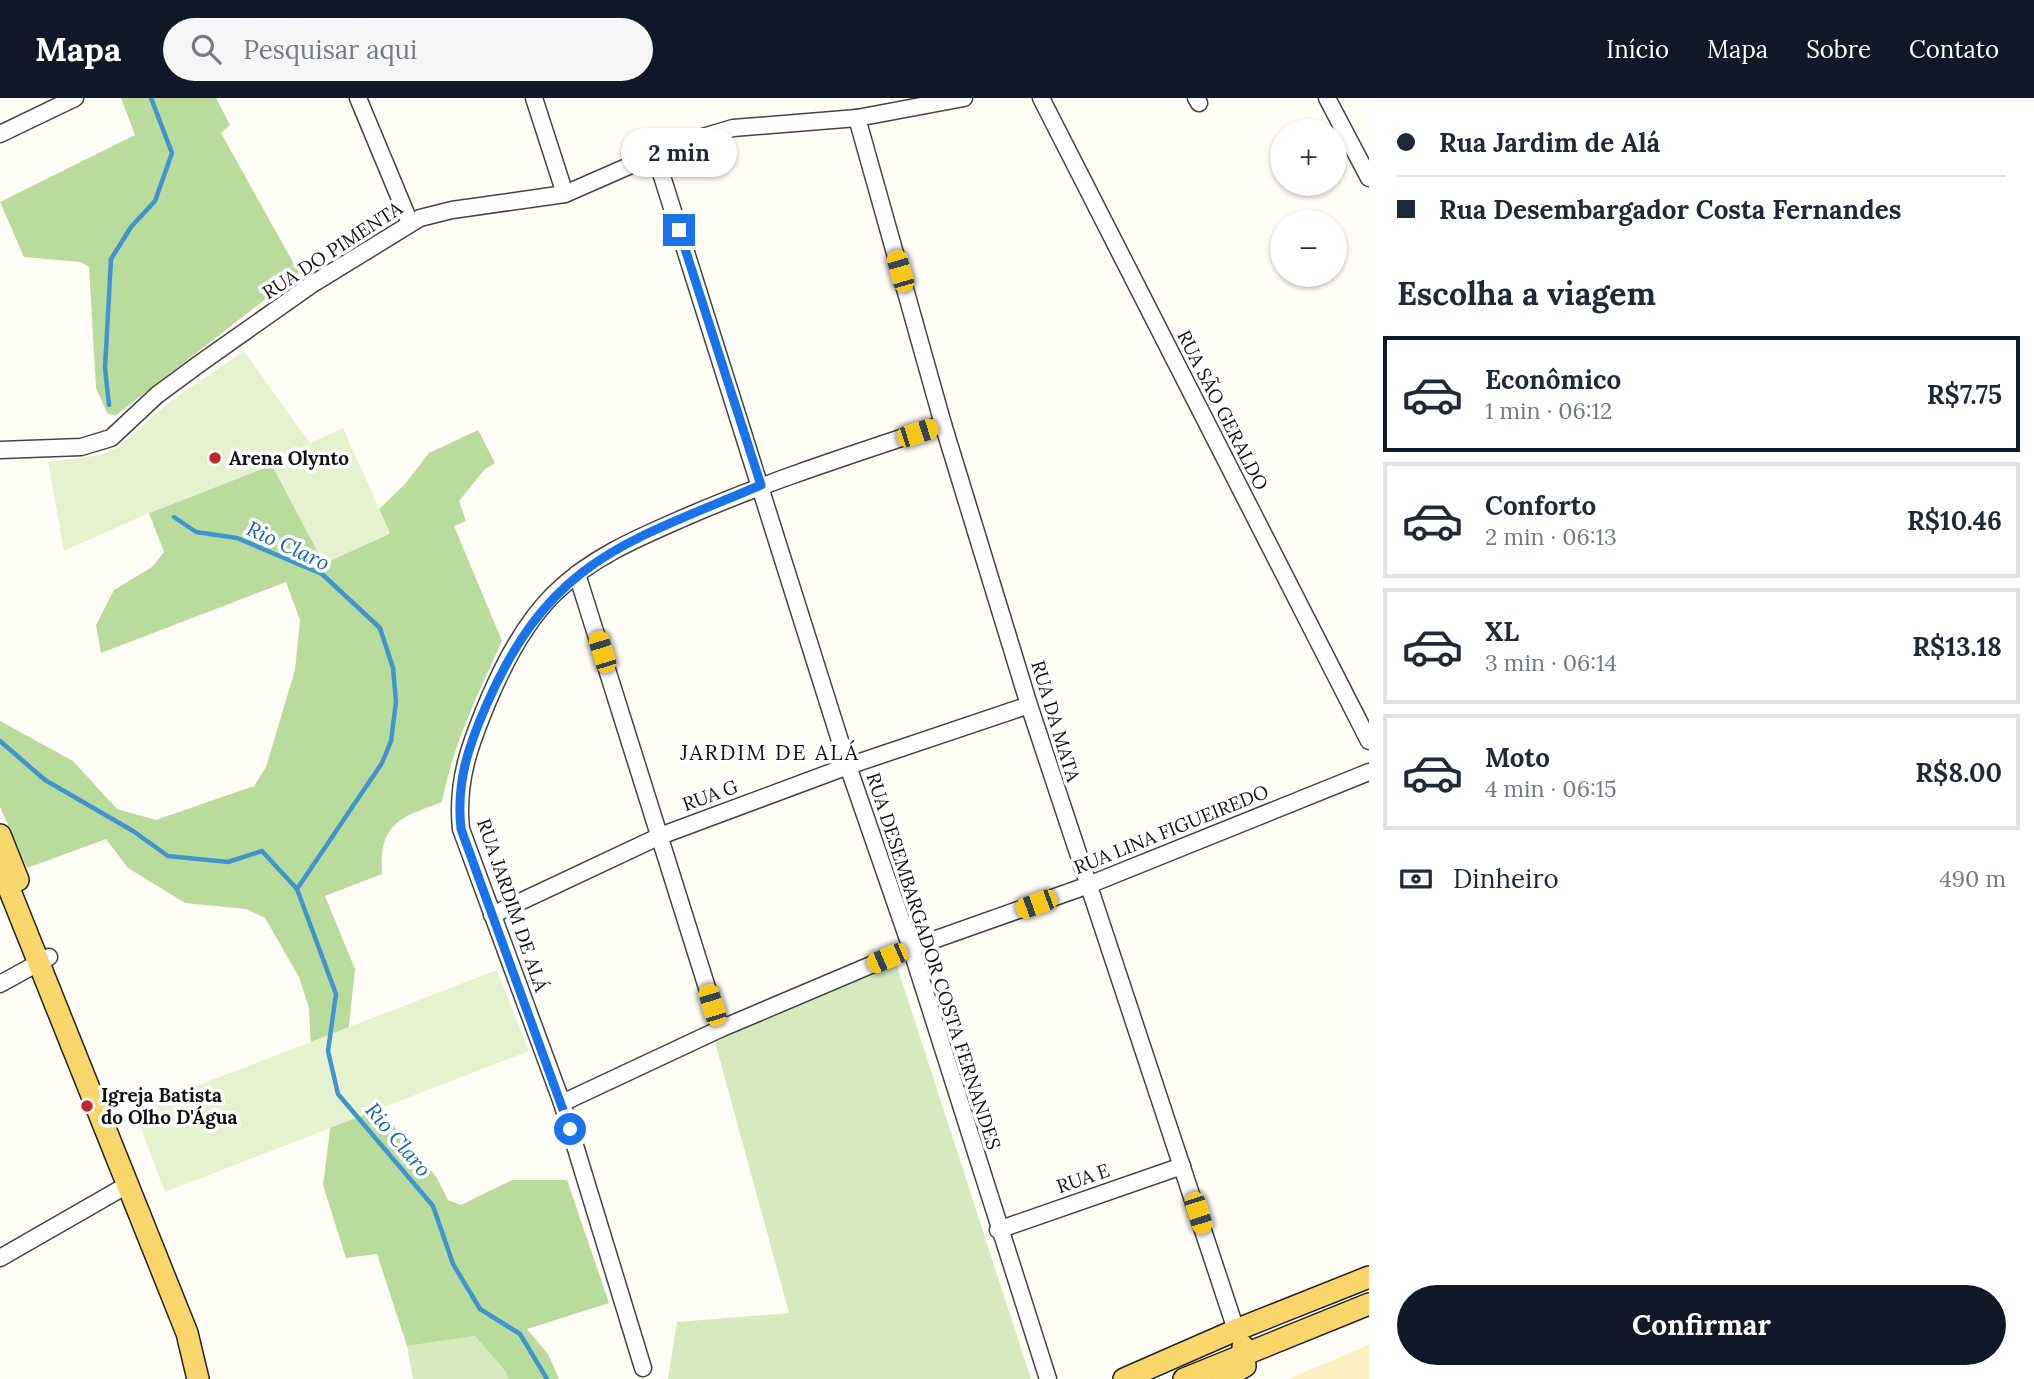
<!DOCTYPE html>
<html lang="pt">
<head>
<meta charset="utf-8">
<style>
  body { margin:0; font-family:Lora,serif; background:#f6f6f7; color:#1f2937; height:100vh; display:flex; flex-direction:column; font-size:26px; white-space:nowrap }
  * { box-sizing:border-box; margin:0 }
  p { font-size:23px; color:#747a83 }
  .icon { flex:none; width:38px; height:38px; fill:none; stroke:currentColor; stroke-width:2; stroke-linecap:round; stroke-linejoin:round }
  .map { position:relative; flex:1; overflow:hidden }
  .panel { display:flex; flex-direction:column; background:#fff; width:665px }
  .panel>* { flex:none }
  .top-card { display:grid; align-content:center; height:154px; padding:0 28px; background:#fff }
  .controls { position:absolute; left:1270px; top:21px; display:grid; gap:14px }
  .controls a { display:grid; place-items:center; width:77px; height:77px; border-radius:50%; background:#fff; box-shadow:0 2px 5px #0004; font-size:35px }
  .end { position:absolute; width:32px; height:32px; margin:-16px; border:9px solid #1a73e8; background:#fff; box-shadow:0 0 0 4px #fff }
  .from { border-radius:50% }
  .bubble { position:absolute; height:49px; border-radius:24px; background:#fff; box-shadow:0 2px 5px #0004; font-size:23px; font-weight:800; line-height:49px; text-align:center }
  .car { position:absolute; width:21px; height:42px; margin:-21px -10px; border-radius:9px; box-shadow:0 0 5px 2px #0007; background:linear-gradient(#f5c518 24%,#345 0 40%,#f5c518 0 76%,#345 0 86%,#f5c518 0) }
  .top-card b { display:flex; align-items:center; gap:24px; height:66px; font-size:26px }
  .top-card b+b { border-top:2px solid #e0e1e3 }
  .top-card i { width:18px; height:18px; background:#1f2937 }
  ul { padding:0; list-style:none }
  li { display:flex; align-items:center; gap:21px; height:116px; margin:0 14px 10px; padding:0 14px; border:4px solid #e0e1e3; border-radius:0px }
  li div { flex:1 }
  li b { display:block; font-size:26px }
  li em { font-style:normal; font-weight:800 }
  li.current { border-color:#111827 }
  li>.icon { width:63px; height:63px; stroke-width:1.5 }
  h2 { padding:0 28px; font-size:32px; line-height:84px }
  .pay { display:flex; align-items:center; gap:18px; height:77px; padding:0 28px; font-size:26px }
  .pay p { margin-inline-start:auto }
  .primary-button { display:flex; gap:14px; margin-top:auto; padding:14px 28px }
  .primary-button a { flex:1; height:80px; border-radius:42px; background:#111827; color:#fff; font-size:28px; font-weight:800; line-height:80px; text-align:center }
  header { display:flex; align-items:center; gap:42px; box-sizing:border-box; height:98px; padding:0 35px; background:#111827; color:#fff }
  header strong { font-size:33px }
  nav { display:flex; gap:38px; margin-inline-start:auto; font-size:24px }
  .search { width:490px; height:63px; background:#f6f6f7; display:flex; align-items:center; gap:18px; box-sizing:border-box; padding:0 24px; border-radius:38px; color:#747a83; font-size:26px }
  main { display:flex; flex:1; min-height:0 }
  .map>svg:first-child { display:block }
  .green { fill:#d5ebbd }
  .forest { fill:#b9dc9c }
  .sand { fill:#fbeec1 }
  .pitch { fill:#e6f2cf }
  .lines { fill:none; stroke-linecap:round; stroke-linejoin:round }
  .stream { stroke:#3f96cf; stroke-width:4.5 }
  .minor-casing { stroke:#444; stroke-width:19 }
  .major-casing { stroke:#222; stroke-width:24 }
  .minor { stroke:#fff; stroke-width:16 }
  .major { stroke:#f9d66b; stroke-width:21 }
  .route { stroke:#1a73e8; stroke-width:9 }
  .poi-dot { fill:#c4262e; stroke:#fff; stroke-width:2.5 }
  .labels { text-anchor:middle; stroke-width:7; stroke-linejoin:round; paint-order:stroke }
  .street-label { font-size:19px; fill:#111; stroke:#fff }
  .poi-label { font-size:19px; font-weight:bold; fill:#111; stroke:#fff; text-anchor:start }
  .water-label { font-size:21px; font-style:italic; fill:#1768a6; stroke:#fff }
  .neighbourhood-label { font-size:21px; letter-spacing:2px; fill:#111; stroke:#fff }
</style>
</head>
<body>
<header>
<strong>Mapa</strong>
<div class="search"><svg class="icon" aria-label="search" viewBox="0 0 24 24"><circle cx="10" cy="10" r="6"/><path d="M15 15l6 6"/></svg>Pesquisar aqui</div>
<nav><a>Início</a><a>Mapa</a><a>Sobre</a><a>Contato</a></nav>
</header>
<main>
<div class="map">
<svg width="1369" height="1281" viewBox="0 0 1369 1281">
  <rect width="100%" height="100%" fill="#fffdf5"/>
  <g class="green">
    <path d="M896,865L1031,1281H668L677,1224L789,1215L715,944Z"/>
    <path d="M475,1238L506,1274L508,1281H413L407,1248Z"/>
  </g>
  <g class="forest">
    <path d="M121,0H216L230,27L221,35L299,175L115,318L107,315L96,290L89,169L81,164L24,159L0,104L135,37Z"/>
    <path d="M478,332L495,365L485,371L459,403L466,423L454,428L502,543C478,596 453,646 442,704C399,720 379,725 382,776L325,798L355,871L348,937L359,986L437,1080L448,1102L461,1107L512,1082H567L609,1205L527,1231L548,1256L559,1281H508L506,1274L475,1238L407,1248L377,1156L346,1160L323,1087L331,1024L311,949L309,910L299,879L265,820L246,811L185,805L128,770L106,741L27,770L0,709V623L73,663L117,711L156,722L254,688L266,669L295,572L300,522L286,484L101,555L96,527L114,492L152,469L164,454L149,415L272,367L324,465L389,436L379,411L405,386L429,355Z"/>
  </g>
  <path class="sand" d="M1369,1247V1281H1288Z"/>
  <g class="pitch">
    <path d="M244,253L310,345L343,330L390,435L324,466L272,367L149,415L64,453L48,364L101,357L118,349L171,303Z"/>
    <path d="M497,872L529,953L165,1094L134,1012Z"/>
  </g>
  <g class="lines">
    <g class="stream">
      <path d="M109,307L105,270L111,161L131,129L155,103L172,55L151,0"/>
      <path d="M174,419L196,434L237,440L322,476L380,530L393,570L396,604L391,643L382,665L297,791"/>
      <path d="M0,643L45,682L133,733L168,758L228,764L262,753L297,791L336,896L328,953L338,996L433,1108L453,1166L480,1211L520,1236L547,1281"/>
    </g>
    <g class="minor-casing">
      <g id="minor">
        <path d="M358,0L410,125"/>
        <path d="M534,0L565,96"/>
        <path d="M1041,0L1369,643"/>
        <path d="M1196,0L1199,5"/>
        <path d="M1327,0L1369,80"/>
        <path d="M857,20L943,326L1029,607L1236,1232"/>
        <path d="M0,36L75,0"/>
        <path d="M655,56L848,668L911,850L1048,1281"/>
        <path d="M0,352L81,349L111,340L157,297L199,266L311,187L420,120L452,112L565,96L679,46L733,30L857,20L964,0"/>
        <path d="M577,476L720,931"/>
        <path d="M492,817L660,738L848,668L1029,607"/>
        <path d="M0,886L49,859"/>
        <path d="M562,1005L720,931L911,850L1086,788L1369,674"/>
        <path d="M998,1132L1182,1068"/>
        <path d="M0,1160L129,1086"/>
        <path d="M643,1270L562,1005L461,731C456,683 470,646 488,603C504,565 525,524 555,495C593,458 640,439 688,418C771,382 857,355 943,326"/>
      </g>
    </g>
    <g class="major-casing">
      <g id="major">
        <path d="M0,737L18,782"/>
        <path d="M0,768L187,1235L198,1281"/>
        <path d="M1124,1281L1236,1232L1369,1179"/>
        <path d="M1184,1281L1369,1206"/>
        <path d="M1223,1281L1245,1268L1243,1248"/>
      </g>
    </g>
    <use href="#minor" class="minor"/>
    <use href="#major" class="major"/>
  </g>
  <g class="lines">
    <path class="route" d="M570,1031L461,731C456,685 468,649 486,608C550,461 625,445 761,387L679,132"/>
  </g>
  <g class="poi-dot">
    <circle cx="215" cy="360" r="7"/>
    <circle cx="87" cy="1008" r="7"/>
  </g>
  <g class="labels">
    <g class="street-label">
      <text transform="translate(332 152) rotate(-33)" y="7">RUA DO PIMENTA</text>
      <text transform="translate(1223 312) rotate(63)" y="7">RUA SÃO GERALDO</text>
      <text transform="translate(1056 623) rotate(73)" y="7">RUA DA MATA</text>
      <text transform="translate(710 697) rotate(-20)" y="7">RUA G</text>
      <text transform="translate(1171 731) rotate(-22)" y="7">RUA LINA FIGUEIREDO</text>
      <text transform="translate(513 807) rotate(71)" y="7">RUA JARDIM DE ALÁ</text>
      <text transform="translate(934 863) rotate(72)" y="7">RUA DESEMBARGADOR COSTA FERNANDES</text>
      <text transform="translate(1083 1080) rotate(-19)" y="7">RUA E</text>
    </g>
    <g class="poi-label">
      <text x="229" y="367">Arena Olynto</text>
      <text x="101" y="1004">Igreja Batista<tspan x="101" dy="22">do Olho D'Água</tspan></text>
    </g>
    <g class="water-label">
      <text transform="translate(288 448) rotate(25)" y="7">Rio Claro</text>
      <text transform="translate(398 1042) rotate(50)" y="7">Rio Claro</text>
    </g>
    <g class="neighbourhood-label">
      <text x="770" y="662">JARDIM DE ALÁ</text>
    </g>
  </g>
</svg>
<div class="controls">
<a>+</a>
<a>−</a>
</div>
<i class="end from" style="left:570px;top:1031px"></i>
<i class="end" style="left:679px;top:132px"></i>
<div class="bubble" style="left:621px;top:30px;width:116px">2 min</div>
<i class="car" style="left:900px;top:173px;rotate:344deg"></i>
<i class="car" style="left:917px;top:335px;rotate:72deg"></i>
<i class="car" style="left:602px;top:554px;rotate:343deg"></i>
<i class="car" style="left:1036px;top:806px;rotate:250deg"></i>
<i class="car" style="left:887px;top:860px;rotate:247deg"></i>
<i class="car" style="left:712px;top:907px;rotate:343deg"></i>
<i class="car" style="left:1198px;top:1115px;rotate:162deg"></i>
</div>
<section class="panel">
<div class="top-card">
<b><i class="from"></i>Rua Jardim de Alá</b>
<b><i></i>Rua Desembargador Costa Fernandes</b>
</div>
<h2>Escolha a viagem</h2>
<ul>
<li class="current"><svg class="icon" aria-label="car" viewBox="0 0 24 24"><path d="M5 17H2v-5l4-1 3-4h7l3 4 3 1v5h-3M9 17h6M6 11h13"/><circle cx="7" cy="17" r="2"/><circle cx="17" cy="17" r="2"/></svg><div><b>Econômico</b><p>1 min · 06:12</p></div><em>R$7.75</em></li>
<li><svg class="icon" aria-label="car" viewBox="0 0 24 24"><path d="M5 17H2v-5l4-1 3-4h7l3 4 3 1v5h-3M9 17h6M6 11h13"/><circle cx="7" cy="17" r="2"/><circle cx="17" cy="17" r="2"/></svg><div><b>Conforto</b><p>2 min · 06:13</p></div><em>R$10.46</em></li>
<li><svg class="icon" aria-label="car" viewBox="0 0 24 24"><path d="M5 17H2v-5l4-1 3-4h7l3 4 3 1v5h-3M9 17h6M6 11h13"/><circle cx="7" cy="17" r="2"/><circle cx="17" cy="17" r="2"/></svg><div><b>XL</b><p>3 min · 06:14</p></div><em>R$13.18</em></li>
<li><svg class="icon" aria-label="car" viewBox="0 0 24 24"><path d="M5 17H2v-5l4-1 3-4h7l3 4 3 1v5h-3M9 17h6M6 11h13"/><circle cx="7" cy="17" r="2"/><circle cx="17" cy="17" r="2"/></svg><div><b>Moto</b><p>4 min · 06:15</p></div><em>R$8.00</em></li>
</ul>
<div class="pay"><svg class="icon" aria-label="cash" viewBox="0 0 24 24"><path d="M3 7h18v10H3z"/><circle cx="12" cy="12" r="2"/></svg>Dinheiro<p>490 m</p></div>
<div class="primary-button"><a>Confirmar</a></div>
</section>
</main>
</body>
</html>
